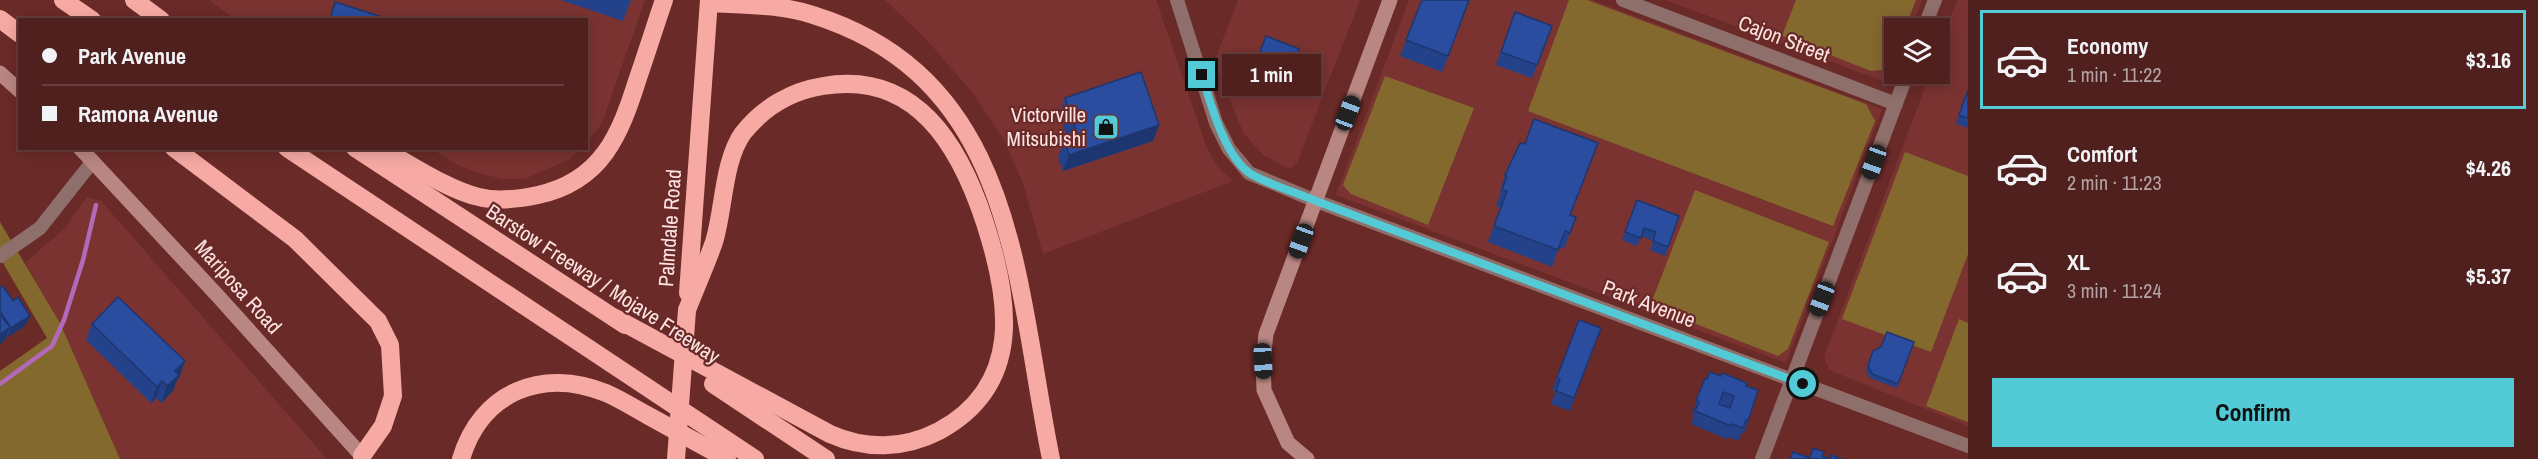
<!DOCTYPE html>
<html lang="en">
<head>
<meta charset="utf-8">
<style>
  body { margin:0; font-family:"Archivo Narrow",sans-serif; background:#562827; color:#f1f3f6; height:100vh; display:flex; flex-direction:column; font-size:22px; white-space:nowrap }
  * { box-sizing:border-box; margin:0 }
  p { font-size:20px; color:#b4a3a4 }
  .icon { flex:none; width:33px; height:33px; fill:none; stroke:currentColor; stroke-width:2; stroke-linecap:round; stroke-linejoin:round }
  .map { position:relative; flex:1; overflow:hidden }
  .panel { display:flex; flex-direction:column; background:#50201e; width:570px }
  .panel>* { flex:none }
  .top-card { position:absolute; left:18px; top:18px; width:570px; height:132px; border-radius:0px; box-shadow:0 3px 15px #0003,0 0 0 2px #673e3c; display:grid; align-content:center; height:132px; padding:0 24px; background:#50201e }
  .controls { position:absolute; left:1884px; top:18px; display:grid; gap:12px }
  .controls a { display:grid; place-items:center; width:66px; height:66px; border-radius:0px; background:#50201e; box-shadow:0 3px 15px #0003,0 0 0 2px #673e3c; font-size:30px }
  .end { position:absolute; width:27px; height:27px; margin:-14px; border:8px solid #52cbd7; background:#111; box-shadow:0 0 0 3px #111 }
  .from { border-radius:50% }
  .bubble { position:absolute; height:42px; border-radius:0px; background:#50201e; box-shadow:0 3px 15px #0003,0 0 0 2px #673e3c; font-size:20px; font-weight:700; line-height:42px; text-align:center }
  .car { position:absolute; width:18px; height:36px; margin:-18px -9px; border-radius:8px; box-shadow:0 0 4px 2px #0007; background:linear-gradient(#222 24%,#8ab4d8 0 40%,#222 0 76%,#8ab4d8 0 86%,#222 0) }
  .top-card b { display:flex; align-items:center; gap:21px; height:57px; font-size:22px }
  .top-card b+b { border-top:2px solid #673e3c }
  .top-card i { width:15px; height:15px; background:#f1f3f6 }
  ul { padding:10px 0 0; list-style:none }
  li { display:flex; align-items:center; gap:18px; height:99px; margin:0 12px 9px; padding:0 12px; border:3px solid transparent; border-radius:0px }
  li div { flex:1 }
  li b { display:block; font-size:22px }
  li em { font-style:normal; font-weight:700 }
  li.selected { border-color:#52cbd7 }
  li>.icon { width:54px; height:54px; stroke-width:1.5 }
  .action { display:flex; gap:12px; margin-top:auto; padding:12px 24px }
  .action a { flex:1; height:69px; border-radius:0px; background:#52cbd7; color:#111; font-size:24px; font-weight:700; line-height:69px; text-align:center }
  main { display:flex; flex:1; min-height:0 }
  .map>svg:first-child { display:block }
  .built { fill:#7a3331 }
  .green { fill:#84692f }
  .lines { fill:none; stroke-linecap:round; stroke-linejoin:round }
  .stream { stroke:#b369b9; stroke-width:4.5 }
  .street { stroke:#8f6f6c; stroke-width:14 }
  .secondary { stroke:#b98783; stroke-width:15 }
  .highway { stroke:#f7aaa4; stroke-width:18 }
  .highway-bridge { stroke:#f7aaa4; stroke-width:18 }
  .wall { fill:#24428a }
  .shaded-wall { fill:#1d3670 }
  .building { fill:#2a4da0; stroke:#1d3670; stroke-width:1.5; fill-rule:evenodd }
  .route { stroke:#52cbd7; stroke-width:8 }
  .labels { text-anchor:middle; stroke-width:4.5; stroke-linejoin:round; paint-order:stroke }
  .street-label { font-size:21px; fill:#fce3e1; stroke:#6a2a28 }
  .poi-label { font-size:21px; fill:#fce3e1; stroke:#6a2a28; text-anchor:end }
</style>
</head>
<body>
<main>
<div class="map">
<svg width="1968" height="459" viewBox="0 0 1968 459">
  <rect width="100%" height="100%" fill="#6a2a28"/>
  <g class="built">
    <path d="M209,0H645L602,123L587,143L586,20H236Z"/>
    <path d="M885,0H1156L1207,148L1217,166L1233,181L1043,254L1023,183L1004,140L971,91L925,38Z"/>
    <path d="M1238,0H1360L1297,163L1290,169L1263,155L1244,134L1214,62Z"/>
    <path d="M1409,0H1592L1882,109L1786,363L1336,195Z"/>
    <path d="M1665,0H1922L1912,28H1894L1895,74L1891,84Z"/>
    <path d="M1957,0H1968V426L1829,370L1824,357L1930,74H1940V48Z"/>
    <path d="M432,149H581L570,159L525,179H502L475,172L456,164Z"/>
    <path d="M87,197L101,201L327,459H120L60,323L25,263L65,228Z"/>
  </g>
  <g class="green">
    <path d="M1569,0H1587L1866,104L1875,121L1833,226L1528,111Z"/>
    <path d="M1796,0H1916L1905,28H1894V57L1890,69L1871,71L1782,36Z"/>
    <path d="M1385,76L1474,108L1428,225L1351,194L1343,185Z"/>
    <path d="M1905,152L1968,176V254L1931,352L1842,319Z"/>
    <path d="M1695,190L1829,242L1788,349L1778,356L1650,306Z"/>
    <path d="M0,222L60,323L120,459H0V371L47,338L0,258Z"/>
    <path d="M1959,319L1968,323V422L1926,406Z"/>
  </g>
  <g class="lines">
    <path class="stream" d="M0,384L52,346L64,320L83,260L96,205"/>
    <g class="street">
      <path d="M1177,0L1216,123L1229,149L1249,173L1316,201L1968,446"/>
      <path d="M1623,0L1896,104"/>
      <path d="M1924,28L1935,0"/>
      <path d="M0,256L40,228L93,161"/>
      <path d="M1762,459L1907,74"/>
    </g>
    <g class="secondary">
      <path d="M0,73L20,91"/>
      <path d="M80,148L217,295L362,456"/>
      <path d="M1307,459L1288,443L1264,390L1263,361L1266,334L1390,0"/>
    </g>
    <g class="highway">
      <path d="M63,0L92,20"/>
      <path d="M134,0L161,20"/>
      <path d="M709,3C743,5 780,4 813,15C1018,79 1015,284 1051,459"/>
      <path d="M0,19L20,34"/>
      <path d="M174,148L295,239L378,321L390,345L393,396L383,426L362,456"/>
      <path d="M287,148L755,459"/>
      <path d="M355,148L625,325"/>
      <path d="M381,148C408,163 450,191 479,197C498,202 519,199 538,195C602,181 620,135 638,78C647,52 655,26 664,0"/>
      <path d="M688,293L709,0"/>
      <path d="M615,318L830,434C866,450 904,449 939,431C1024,385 1010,300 985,223C960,146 916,70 823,86C791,91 763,108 743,133C723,161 724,210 714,242C706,265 696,287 687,310"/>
      <path d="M713,384L826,459"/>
      <path d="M461,459C481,392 542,367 606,393C620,399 634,408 647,415C674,430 700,444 727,459"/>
    </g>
    <path class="highway-bridge" d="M676,459L687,310"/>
  </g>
  <g class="wall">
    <path d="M561,0H631L623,21Z"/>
    <path d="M1422,0H1469L1442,72L1400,56Z"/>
    <path d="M1515,12L1552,26L1532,78L1496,65Z"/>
    <path d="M1266,36L1299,49L1286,81L1254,69Z"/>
    <path d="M1303,55L1322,62L1313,86L1294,79Z"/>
    <path d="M1968,90V128L1956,124Z"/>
    <path d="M1065,98L1159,125L1153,141L1063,171L1058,157L1064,141L1068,140L1059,114Z"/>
    <path d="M1505,175L1570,215L1576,217L1564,249L1559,247L1552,267L1488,242L1501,207L1496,206L1501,192L1500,191Z"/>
    <path d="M1637,200L1679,216L1665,256L1650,250L1653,241L1641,236L1637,246L1622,240Z"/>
    <path d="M0,288L26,325L8,337L7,335L5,340L0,344Z"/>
    <path d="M1579,320L1601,328L1570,411L1551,404L1556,391L1552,390Z"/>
    <path d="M92,324L185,361L179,378L177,380L173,391L161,403L156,398L151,403L86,340Z"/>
    <path d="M1914,342L1897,388L1870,378L1866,370L1873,351Z"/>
    <path d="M1705,378L1746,386L1748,421L1744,434L1741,433L1738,441L1728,437L1727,439L1691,424L1694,415L1692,414Z"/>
  </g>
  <g class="shaded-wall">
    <path d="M1159,125L1153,141L1063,171L1069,155Z"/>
    <path d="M30,316L26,325L8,337L11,328Z"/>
    <path d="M10,327L5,340L0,344V335Z"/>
    <path d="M185,361L179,378L177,380L173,391L161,403L167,386L175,371Z"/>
    <path d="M162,381L156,398L151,403L157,387Z"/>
  </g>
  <g class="building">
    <path d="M1422,0H1469L1448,56L1406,40Z"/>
    <path d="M335,2L385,18L384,20H330Z"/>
    <path d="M1515,12L1552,26L1537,65L1501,52Z"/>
    <path d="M1266,36L1299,49L1290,72L1257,60Z"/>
    <path d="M1303,55L1322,62L1316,77L1297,71Z"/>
    <path d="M1141,72L1159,125L1069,155L1064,141L1078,136L1065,98Z"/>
    <path d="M1968,90V118L1959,115Z"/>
    <path d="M1534,119L1598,143L1570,215L1576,217L1570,233L1565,231L1558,250L1494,226L1507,191L1502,190L1507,176L1505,175L1520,143L1525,144Z"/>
    <path d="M1637,200L1679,216L1668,247L1653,241L1656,232L1644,228L1641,238L1625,232Z"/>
    <path d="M3,286L13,301L18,297L30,316L11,328L0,311V288Z"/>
    <path d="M118,297L185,361L175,371L179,375L167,386L162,381L157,387L92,324Z"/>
    <path d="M0,315L10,327L0,335Z"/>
    <path d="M1579,320L1601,328L1574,398L1556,391L1560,379L1557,377Z"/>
    <path d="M1887,332L1914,342L1898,384L1872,374L1868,365L1873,351L1881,347Z"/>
    <path d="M1710,372L1721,376L1722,373L1747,383L1746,386L1758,390L1748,421L1746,420L1743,428L1732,424L1731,426L1695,411L1699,402L1696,401L1705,378L1707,379ZM1723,392L1734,396L1730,408L1719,404Z"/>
    <path d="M1813,448L1824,452L1822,456L1830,459L1831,455L1842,459H1790L1793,452L1810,458Z"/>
  </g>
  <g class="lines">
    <path class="route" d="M1202,75C1210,102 1225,158 1251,174C1270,185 1295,192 1316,201L1803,384"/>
  </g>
  <defs>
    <g id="shop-square" transform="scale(1.35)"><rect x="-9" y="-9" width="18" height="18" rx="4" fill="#52cbd7" stroke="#6a2a28"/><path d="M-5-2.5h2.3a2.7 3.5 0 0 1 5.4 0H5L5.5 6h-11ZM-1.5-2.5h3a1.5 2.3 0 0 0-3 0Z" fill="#111"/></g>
  </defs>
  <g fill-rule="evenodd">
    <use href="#shop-square" x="1106" y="127"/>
  </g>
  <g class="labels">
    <g class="street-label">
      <text transform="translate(1784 39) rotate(21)" y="7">Cajon Street</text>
      <text transform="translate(670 228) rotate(-86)" y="7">Palmdale Road</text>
      <text transform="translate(603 284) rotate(33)" y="7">Barstow Freeway / Mojave Freeway</text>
      <text transform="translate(238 287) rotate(48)" y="7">Mariposa Road</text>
      <text transform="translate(1649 304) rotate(21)" y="7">Park Avenue</text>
    </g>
    <g class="poi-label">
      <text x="1086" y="122">Victorville<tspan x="1086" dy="24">Mitsubishi</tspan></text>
    </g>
  </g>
</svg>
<div class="controls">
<a><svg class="icon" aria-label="layers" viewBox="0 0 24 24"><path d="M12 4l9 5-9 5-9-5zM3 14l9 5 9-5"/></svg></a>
</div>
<i class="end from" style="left:1803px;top:384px"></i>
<i class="end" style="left:1202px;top:75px"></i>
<div class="bubble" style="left:1222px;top:54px;width:99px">1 min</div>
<i class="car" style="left:1348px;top:113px;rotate:21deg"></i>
<i class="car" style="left:1874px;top:162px;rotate:200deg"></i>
<i class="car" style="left:1301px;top:241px;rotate:200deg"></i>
<i class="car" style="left:1822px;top:299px;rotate:201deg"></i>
<i class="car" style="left:1263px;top:361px;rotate:177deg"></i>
<div class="top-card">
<b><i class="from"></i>Park Avenue</b>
<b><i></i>Ramona Avenue</b>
</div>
</div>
<section class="panel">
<ul>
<li class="selected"><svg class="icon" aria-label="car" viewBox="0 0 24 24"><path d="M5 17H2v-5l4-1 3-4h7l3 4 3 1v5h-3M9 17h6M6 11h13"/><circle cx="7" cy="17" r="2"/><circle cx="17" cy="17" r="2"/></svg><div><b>Economy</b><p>1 min · 11:22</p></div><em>$3.16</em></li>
<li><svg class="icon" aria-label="car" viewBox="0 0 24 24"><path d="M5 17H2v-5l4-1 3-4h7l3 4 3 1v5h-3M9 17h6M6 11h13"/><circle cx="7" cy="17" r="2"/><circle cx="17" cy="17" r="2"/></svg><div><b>Comfort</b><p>2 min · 11:23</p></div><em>$4.26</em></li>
<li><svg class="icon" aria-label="car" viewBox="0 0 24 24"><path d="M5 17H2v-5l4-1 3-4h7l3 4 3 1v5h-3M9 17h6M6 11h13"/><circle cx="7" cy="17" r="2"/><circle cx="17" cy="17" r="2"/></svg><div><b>XL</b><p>3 min · 11:24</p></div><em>$5.37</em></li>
</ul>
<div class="action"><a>Confirm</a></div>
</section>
</main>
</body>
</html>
